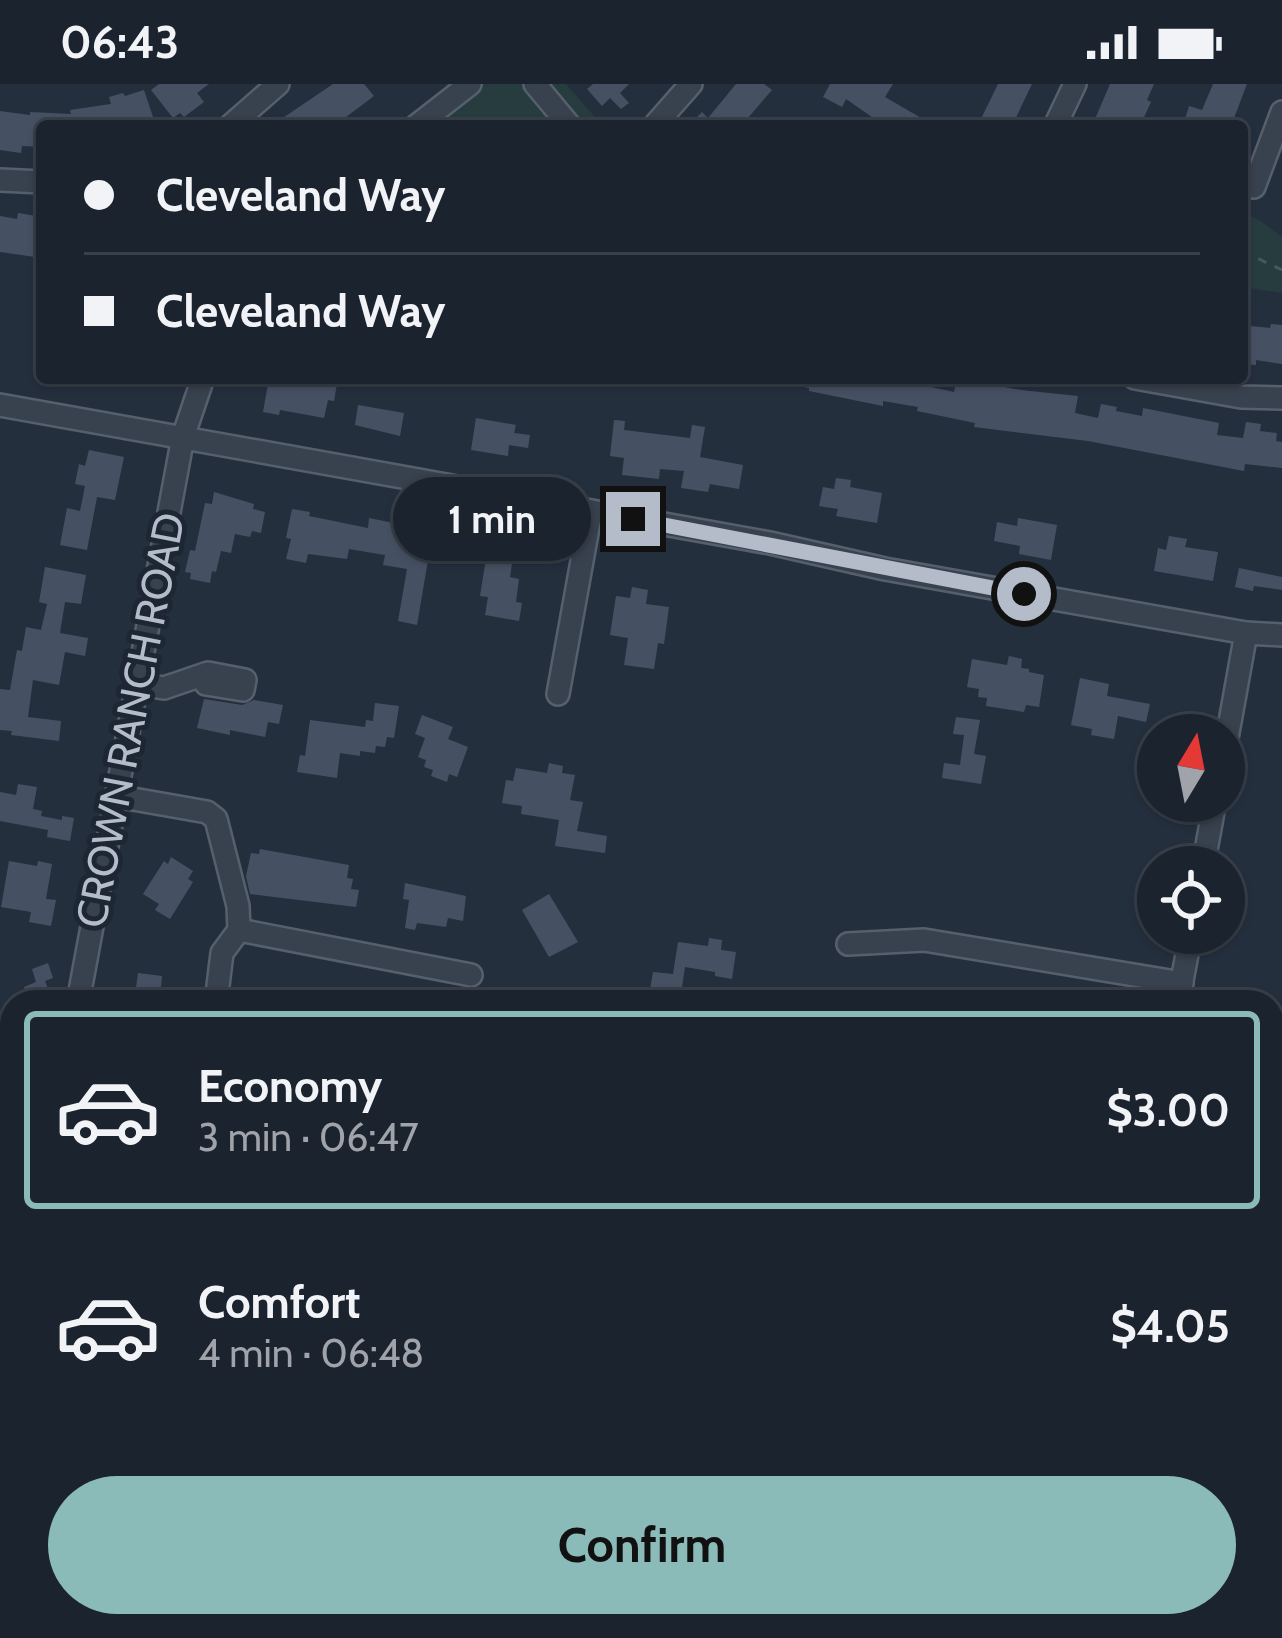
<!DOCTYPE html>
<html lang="en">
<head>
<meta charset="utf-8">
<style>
  body { margin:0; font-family:Cabin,sans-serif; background:#282f3a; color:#f1f3f6; height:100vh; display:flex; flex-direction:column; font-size:45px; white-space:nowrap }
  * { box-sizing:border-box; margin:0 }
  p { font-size:39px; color:#a0a4aa }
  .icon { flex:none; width:66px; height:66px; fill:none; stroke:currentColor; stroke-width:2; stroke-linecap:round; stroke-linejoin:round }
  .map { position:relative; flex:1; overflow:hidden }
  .details { position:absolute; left:0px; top:906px; width:1284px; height:648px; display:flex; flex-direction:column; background:#1b232e; border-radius:36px 36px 0 0; box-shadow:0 3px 9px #0004,0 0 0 3px #39404a }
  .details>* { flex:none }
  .banner { position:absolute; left:36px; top:36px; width:1212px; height:264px; border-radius:12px; box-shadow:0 3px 9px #0004,0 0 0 3px #39404a; display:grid; align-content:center; height:264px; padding:0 48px; background:#1b232e }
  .needle { width:78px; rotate:10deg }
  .fabs { position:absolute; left:1137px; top:630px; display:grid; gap:24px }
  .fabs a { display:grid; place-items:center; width:108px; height:108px; border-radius:50%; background:#1b232e; box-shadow:0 3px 9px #0004,0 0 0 3px #39404a; font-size:60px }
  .end { position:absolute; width:54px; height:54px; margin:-27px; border:15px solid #b4bcc9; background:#111; box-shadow:0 0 0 6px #111 }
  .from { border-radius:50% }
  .bubble { position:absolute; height:84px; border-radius:42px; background:#1b232e; box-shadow:0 3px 9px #0004,0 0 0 3px #39404a; font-size:39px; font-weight:800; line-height:84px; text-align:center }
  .banner b { display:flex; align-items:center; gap:42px; height:114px; font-size:45px }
  .banner b+b { border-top:3px solid #39404a }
  .banner i { width:30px; height:30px; background:#f1f3f6 }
  ul { padding:21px 0 0; list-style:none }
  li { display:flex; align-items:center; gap:36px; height:198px; margin:0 24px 18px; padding:0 24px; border:6px solid transparent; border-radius:12px }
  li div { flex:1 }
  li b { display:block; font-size:45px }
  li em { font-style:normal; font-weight:800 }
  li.on { border-color:#8bbbb9 }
  li>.icon { width:108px; height:108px; stroke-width:1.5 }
  .primary-button { display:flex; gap:24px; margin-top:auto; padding:24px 48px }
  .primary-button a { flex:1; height:138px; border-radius:72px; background:#8bbbb9; color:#111; font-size:48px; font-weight:800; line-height:138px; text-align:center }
  .status { display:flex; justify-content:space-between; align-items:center; height:84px; padding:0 60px; background:#1b232e; direction:ltr }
  .status svg { height:33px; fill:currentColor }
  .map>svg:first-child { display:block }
  .green { fill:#263c3f }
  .building { fill:#455162 }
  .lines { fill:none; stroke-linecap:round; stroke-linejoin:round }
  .minor-casing { stroke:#565f6c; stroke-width:26 }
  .path { stroke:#44595c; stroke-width:3; stroke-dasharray:9 9; stroke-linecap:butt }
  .minor { stroke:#38414e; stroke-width:21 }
  .route { stroke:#b4bcc9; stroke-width:15 }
  .labels { text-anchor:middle; stroke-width:10; stroke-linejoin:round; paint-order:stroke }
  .street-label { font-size:42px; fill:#b4bcc9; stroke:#1d2633 }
</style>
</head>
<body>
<div class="status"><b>06:43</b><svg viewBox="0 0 49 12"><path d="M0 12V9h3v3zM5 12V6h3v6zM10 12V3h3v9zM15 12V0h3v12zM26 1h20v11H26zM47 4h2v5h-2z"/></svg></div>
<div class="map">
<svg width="1282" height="1554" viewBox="0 0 1282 1554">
  <rect width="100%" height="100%" fill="#242f3e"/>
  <g class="green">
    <path d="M446,0H566L603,42H446Z"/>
    <path d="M1242,128L1262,138L1282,153V209L1242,203Z"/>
  </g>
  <g class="building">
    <path d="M159,0H209L197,9L204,18L184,33L180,29L173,34L151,6Z"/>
    <path d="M333,0H364L374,12L334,42H271Z"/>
    <path d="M593,0H629L620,9L629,19L621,25L610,14L602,22L587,5Z"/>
    <path d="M736,0H764L772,6L741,42H688L702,28L708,34Z"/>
    <path d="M830,0H893L885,13L935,42H885L846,15L842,23L823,13Z"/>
    <path d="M998,0H1032L1012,42H990L980,37Z"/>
    <path d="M1110,0H1154L1147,16L1151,18L1140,42H1092Z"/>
    <path d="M1213,0H1247L1231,42H1183L1189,22L1202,26Z"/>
    <path d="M144,6L155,39L144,42H42V63L22,62L21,69L0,66V27L30,31V28L71,30L70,26L111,20L109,13L123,9L125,12Z"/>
    <path d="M18,129L36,132L34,146H42V174L0,168V132L17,135Z"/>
    <path d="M1271,240L1282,241V280L1256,276V281L1242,280V241L1270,244Z"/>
    <path d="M269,294H338L334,317L328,316L324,334L280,326L279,331L263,328Z"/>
    <path d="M788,294H932L931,303L954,308L957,294H972V297L1021,306L1078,312L1075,329L1098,334L1101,320L1117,323L1116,327L1142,332L1143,324L1219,339L1217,351L1243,354L1246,338L1261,340L1260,347L1277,349L1276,357L1282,358V384L1245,380L1244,387L1088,357L974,343L975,339L917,327L918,323L883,317V322L809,307V304L788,300Z"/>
    <path d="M358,321L404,329L400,352L355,341Z"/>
    <path d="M476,334L516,341L514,349L530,351L528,364L509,361L508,372L471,366Z"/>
    <path d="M614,336L625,337L624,346L690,354L692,341L705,343L700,373L743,381L739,405L710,400L708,408L681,404L684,387L660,385L659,395L622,391L624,374L610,372Z"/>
    <path d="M89,366L124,373L115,416L97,413L87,466L60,461L67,424L80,427L85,402L75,400L79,380L85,382Z"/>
    <path d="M836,394L851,396L850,403L882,409L877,439L836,432L838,425L819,422L823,403L834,405Z"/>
    <path d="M214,408L254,420L253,425L265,428L261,449L252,447L250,453L235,450L231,469L221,467L216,488L212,487L210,499L190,495L191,489L185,488L190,466L195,467L205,419L212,420Z"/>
    <path d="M292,425L310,428L309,432L368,444L369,434L433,447L417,541L398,537L407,485L383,481L385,471L349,465L347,475L308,470L306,479L286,475L291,455L286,454Z"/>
    <path d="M1018,434L1057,441L1051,476L1019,470L1020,462L994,457L997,438L1017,442Z"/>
    <path d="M1169,452L1187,455L1185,463L1218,468L1213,497L1154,487L1158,464L1166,466Z"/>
    <path d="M488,462L514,466L510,493L519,495L516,518L522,519L519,537L485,531L488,513L480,512Z"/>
    <path d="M45,483L86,491L81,520L65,518L60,549L88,554L85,572L65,568L59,601L33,596L28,633L61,637L59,657L11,651L12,647L0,646V605L10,606L17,566L22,567L26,543L41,546L47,520L39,518Z"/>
    <path d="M1239,484L1282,493V506L1254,502L1253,507L1235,503Z"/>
    <path d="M632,503L648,506L646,520L669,523L664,560L658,559L654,585L624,581L628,554L610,551L616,512L630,514Z"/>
    <path d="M1009,572L1022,575L1021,584L1029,585V588L1044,591L1039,623L1026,621L1024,628L986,622L987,614L978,613L979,605L967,603L972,575L1007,581Z"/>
    <path d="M1080,594L1109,600L1107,612L1150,620L1146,638L1118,632L1114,655L1091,651L1092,645L1071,641Z"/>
    <path d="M204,615L242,621L254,616L283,621L279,640L268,638L265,653L230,646V651L197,644Z"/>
    <path d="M375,619L399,622L394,654L387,653L385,663L376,662L375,669L360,667V672L340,669L337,694L297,688L300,671L305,672L310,636L365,643L366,636L373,637Z"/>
    <path d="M422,631L453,643L448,655L468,663L457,693L449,690L447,698L431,692L433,686L424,683L426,676L418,673L425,654L415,650Z"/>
    <path d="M956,633L980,636L974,670L986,672L981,700L942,694L944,679L960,681L964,651L953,650Z"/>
    <path d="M549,679L563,682L562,689L575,691L570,716L583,718L577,747L607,752L605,769L555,762L559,736L521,730L522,722L502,719L506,696L513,697L516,684L547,689Z"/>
    <path d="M18,700L37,703L33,725L42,727L41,732L62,736V732L74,734L70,757L47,753L48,746L0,737V708L16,711Z"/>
    <path d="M260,765L349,781L347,794L353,795L351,805L359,806L356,823L250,810L246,792L251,769L259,770Z"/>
    <path d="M171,773L193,787L188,795L193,798L170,835L155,826L159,820L143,810L164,777L168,780Z"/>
    <path d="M9,777L37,782L38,777L52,780L46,815L56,816L51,842L29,838L31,828L1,823Z"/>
    <path d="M405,799L466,812L463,837L448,834L446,843L417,839L415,846L405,844L409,816L403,815Z"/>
    <path d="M549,810L578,858L549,873L522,826Z"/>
    <path d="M709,854L722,856L721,866L736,868L732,895L715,892V888L685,883L680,917L649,912L653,888L673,890L678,858L708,862Z"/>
    <path d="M48,879L53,894L45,897L53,918H29L24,903L36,898L32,885Z"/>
    <path d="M138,889L162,892L161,903L174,904L172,918H134Z"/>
    <path d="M705,1542H749L748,1554H703Z"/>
    <path d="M783,1542H828L835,1543L833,1554H781Z"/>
  </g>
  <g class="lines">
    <g class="minor-casing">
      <g id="minor">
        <path d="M535,0L570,42"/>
        <path d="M230,42L278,0"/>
        <path d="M416,42L470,0"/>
        <path d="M654,42L691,0"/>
        <path d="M1055,42L1075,0"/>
        <path d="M0,96L42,98"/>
        <path d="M1254,103L1282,28"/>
        <path d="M1135,294L1241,313L1282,314"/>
        <path d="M0,321L770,459L885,485L1246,549L1282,551"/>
        <path d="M137,600L164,604L208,589L245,596L243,606L206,600L201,592"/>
        <path d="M558,610L591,427"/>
        <path d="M1224,671L1246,549"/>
        <path d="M116,712L207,728L216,735L238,822L239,846"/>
        <path d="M1203,783L1215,717"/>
        <path d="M239,846L471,891"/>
        <path d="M848,860L924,856L1182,899"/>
        <path d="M78,918L183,353L203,294"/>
        <path d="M216,918L222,869L239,846"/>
        <path d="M1178,918L1191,849"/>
        <path d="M0,1336L12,1272"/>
        <path d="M1272,1408L1282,1410"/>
        <path d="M448,1554L458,1542"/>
        <path d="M881,1554L883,1542"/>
        <path d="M1056,1554L1058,1542"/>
      </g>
    </g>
    <g class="path">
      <path d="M1242,145L1246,144L1249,136"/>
      <path d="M1242,167L1282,186"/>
    </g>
    <use href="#minor" class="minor"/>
  </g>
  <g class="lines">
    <path class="route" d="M633,435L1024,510"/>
  </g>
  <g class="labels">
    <g class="street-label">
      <text transform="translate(130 636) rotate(-79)" y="15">CROWN RANCH ROAD</text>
    </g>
  </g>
</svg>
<div class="fabs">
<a><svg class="needle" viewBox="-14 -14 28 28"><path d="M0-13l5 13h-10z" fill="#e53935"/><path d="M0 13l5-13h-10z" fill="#a0a4aa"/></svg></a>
<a><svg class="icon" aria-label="locate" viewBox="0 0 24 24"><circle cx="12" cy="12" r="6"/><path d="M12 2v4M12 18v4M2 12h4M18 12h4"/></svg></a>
</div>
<i class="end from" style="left:1024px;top:510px"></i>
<i class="end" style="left:633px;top:435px"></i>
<div class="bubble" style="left:393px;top:393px;width:198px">1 min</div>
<div class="banner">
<b><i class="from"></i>Cleveland Way</b>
<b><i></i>Cleveland Way</b>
</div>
<section class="details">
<ul>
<li class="on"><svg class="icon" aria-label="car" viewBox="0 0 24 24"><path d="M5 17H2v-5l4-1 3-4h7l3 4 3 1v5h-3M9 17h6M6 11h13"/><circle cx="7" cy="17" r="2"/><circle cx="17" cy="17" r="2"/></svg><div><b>Economy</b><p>3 min · 06:47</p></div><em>$3.00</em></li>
<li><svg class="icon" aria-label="car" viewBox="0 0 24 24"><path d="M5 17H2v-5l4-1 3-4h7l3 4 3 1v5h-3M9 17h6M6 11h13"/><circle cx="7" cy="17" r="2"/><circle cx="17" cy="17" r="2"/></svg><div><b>Comfort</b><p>4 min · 06:48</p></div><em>$4.05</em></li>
</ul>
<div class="primary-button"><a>Confirm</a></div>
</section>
</div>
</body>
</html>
